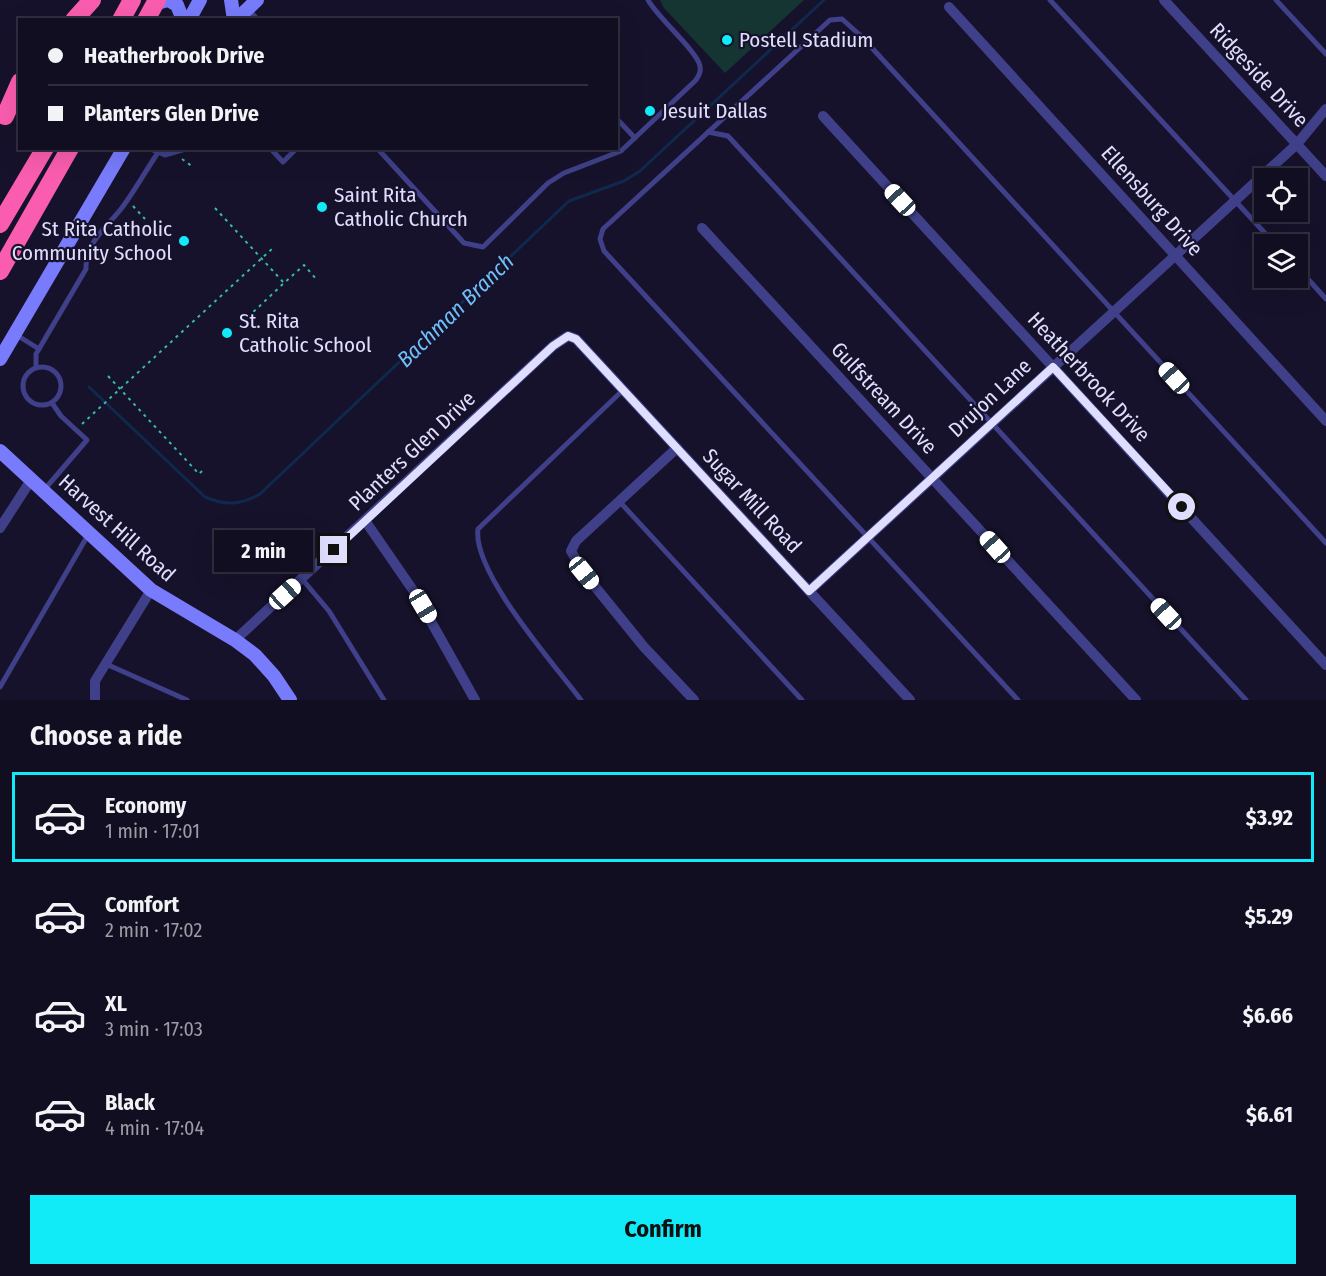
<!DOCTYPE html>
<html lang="en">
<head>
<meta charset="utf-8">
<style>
  body { margin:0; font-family:"Fira Sans Condensed",sans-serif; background:#1e1c2d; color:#f1f3f6; height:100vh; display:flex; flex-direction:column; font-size:22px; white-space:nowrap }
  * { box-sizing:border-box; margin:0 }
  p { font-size:20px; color:#9c9ca5 }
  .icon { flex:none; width:33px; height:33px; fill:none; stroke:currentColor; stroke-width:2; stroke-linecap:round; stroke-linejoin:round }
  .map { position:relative; height:700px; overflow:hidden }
  .details { display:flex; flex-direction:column; background:#100e20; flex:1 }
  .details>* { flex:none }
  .hud { position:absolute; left:18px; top:18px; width:600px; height:132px; border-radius:0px; box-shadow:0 6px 24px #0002,0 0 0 2px #302e3e; display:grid; align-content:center; height:132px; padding:0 30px; background:#100e20 }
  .controls { position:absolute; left:1254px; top:168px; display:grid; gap:12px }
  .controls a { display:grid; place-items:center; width:54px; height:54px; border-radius:0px; background:#100e20; box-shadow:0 6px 24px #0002,0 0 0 2px #302e3e; font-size:30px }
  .end { position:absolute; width:27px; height:27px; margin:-14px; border:8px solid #e0defe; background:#111; box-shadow:0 0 0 3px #111 }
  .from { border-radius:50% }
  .bubble { position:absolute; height:42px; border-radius:0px; background:#100e20; box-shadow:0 6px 24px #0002,0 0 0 2px #302e3e; font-size:20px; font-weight:700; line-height:42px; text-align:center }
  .car { position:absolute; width:18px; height:36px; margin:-18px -9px; border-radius:8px; box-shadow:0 0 4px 2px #0007; background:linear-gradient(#fff 24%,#345 0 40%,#fff 0 76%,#345 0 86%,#fff 0) }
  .hud b { display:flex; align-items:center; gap:21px; height:57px; font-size:22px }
  .hud b+b { border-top:2px solid #302e3e }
  .hud i { width:15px; height:15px; background:#f1f3f6 }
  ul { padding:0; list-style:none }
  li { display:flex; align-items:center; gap:18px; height:90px; margin:0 12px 9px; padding:0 18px; border:3px solid transparent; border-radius:0px }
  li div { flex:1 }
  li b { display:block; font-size:22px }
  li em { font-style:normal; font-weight:700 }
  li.active { border-color:#11eaf7 }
  li>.icon { width:54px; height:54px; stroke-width:1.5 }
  h2 { padding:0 30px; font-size:27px; line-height:72px }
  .primary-button { display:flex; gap:12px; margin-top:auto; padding:12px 30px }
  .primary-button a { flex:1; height:69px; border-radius:0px; background:#11eaf7; color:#111; font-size:24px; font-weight:700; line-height:69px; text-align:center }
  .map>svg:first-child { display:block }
  .green { fill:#153533 }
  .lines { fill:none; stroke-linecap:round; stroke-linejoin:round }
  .stream { stroke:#0f294e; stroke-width:3 }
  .path { stroke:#35baad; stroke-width:2; stroke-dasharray:3 4.5; stroke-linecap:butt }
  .lane { stroke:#3f4089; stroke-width:5 }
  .street { stroke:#3f4089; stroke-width:10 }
  .secondary { stroke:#787bfb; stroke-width:14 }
  .highway { stroke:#fa5daf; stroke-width:18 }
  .highway-bridge { stroke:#fa5daf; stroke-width:18 }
  .route { stroke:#e0defe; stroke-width:8 }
  .poi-dot { fill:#11eaf7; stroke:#16122b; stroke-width:2 }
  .labels { text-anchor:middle; stroke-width:4.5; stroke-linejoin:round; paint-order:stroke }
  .poi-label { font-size:21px; fill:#e0defe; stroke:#16122b; text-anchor:start }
  .street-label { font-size:21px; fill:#e0defe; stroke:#16122b }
  .water-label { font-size:22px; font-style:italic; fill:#6fc0fa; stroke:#16122b }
</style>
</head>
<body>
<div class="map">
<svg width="1326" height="700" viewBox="0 0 1326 700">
  <rect width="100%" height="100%" fill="#16122b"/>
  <path class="green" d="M660,0H804L725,73L664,8Z"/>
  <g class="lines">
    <path class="stream" d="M89,387L205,497C226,506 241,505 260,494L569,201L624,181L640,171L824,0"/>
    <g class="path">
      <path d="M182,159L193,167"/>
      <path d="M133,206L145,219"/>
      <path d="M215,208L284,283L304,265L317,280"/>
      <path d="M248,317L284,283"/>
      <path d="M108,376L199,474L205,468"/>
      <path d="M82,424L274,247"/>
    </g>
    <g class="lane">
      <path d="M1050,0L1275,244"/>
      <path d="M1276,0L1326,54"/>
      <path d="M249,10L258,20"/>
      <path d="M616,118L635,138"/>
      <path d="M708,132L728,136L1246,700"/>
      <path d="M148,148L165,155L189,148"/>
      <path d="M270,148L283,162L297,148"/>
      <path d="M377,148L464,243L483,247L548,183L564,173L621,151L696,80C699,75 701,72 700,66C697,51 658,18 648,0"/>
      <path d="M66,248L86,259"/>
      <path d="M1298,268L1326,299"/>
      <path d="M15,334L39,349"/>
      <circle cx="42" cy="386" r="19"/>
      <path d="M36,367V354L86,269C85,243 106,228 121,209C134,192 145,172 157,154"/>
      <path d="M44,490L87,440L61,416L52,403"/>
      <path d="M619,501L802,700"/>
      <path d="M302,579L329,611L384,700"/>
      <path d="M106,664L187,700"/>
      <path d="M0,687L88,535"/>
      <path d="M581,700C554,664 472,572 478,529L623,390"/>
      <path d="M1018,700L604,251L600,239L603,229L830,20L842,19L861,36L1326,543"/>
    </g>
    <g class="street">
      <path d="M1164,0L1326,176"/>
      <path d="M949,7L1326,421"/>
      <path d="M823,116L1326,665"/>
      <path d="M702,228L1136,700"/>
      <path d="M677,448L576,541L571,551L584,573L644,647L694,700"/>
      <path d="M366,522L415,593L475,700"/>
      <path d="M0,528L31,480"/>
      <path d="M809,591L1297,144L1326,109"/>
      <path d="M235,640L553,346L568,336L576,339L910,700"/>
      <path d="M95,700V681L151,590"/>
    </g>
    <g class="secondary">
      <path d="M231,0L234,20"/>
      <path d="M157,3L168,0L177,5L183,20"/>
      <path d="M189,20L200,0"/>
      <path d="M236,20L257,0"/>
      <path d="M0,359L124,148"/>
      <path d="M0,451L151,590L235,640L255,655L274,676L290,700"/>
    </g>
    <g class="highway">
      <path d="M74,20L92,0"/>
      <path d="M121,20L132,0"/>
      <path d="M5,116L20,82"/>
      <path d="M0,224L45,148"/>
      <path d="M0,271L70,148"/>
    </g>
    <path class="highway-bridge" d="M146,20L157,0"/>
  </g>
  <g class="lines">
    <path class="route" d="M334,550L553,346L568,336L576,339L809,591L1053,367L1182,507"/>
  </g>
  <g class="poi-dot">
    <circle cx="727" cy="40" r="6"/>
    <circle cx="650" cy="111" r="6"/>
    <circle cx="322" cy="207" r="6"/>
    <circle cx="184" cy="241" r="6"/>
    <circle cx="227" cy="333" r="6"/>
  </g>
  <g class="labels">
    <g class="poi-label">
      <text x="739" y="47">Postell Stadium</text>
      <text x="662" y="118">Jesuit Dallas</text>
      <text x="334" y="202">Saint Rita<tspan x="334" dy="24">Catholic Church</tspan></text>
      <text x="172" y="236" text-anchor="end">St Rita Catholic<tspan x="172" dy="24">Community School</tspan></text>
      <text x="239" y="328">St. Rita<tspan x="239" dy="24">Catholic School</tspan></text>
    </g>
    <g class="street-label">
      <text transform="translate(1259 75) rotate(47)" y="7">Ridgeside Drive</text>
      <text transform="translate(1152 201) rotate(48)" y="7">Ellensburg Drive</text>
      <text transform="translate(1089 377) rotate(47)" y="7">Heatherbrook Drive</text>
      <text transform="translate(884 398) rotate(47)" y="7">Gulfstream Drive</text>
      <text transform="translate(990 398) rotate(-43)" y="7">Drujon Lane</text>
      <text transform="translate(412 451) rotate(-43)" y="7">Planters Glen Drive</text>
      <text transform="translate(752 501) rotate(47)" y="7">Sugar Mill Road</text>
      <text transform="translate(117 528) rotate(42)" y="7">Harvest Hill Road</text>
    </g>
    <g class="water-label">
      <text transform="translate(455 310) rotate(-44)" y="8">Bachman Branch</text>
    </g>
  </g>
</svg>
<div class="controls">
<a><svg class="icon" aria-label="locate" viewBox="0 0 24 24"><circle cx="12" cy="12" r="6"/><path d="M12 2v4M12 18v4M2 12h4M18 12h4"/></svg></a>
<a><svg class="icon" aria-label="layers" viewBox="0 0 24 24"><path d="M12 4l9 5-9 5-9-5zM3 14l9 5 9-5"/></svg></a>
</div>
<i class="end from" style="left:1182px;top:507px"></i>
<i class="end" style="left:334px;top:550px"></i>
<div class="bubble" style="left:214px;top:530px;width:99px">2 min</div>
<i class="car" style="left:900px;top:200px;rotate:317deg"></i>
<i class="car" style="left:1174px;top:378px;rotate:317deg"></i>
<i class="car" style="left:995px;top:547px;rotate:318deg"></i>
<i class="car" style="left:584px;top:573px;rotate:141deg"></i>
<i class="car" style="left:285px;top:594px;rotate:48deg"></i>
<i class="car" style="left:423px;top:606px;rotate:149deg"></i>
<i class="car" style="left:1166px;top:614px;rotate:317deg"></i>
<div class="hud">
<b><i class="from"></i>Heatherbrook Drive</b>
<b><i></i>Planters Glen Drive</b>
</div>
</div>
<section class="details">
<h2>Choose a ride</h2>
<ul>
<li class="active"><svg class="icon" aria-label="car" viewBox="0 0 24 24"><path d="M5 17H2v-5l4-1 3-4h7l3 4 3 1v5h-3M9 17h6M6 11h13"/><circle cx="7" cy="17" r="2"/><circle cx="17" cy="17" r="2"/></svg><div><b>Economy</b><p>1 min · 17:01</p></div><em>$3.92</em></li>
<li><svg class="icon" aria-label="car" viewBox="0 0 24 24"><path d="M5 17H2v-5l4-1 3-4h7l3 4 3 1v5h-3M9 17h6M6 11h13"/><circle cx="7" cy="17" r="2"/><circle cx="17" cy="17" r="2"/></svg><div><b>Comfort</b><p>2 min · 17:02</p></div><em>$5.29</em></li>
<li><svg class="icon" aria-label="car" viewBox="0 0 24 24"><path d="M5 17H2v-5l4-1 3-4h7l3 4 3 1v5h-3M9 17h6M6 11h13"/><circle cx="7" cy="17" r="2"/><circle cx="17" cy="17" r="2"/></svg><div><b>XL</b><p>3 min · 17:03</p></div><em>$6.66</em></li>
<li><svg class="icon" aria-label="car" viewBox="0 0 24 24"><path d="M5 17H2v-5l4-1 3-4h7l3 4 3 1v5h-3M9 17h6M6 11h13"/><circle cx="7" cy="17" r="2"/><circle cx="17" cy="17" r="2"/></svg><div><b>Black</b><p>4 min · 17:04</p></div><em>$6.61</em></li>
</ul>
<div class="primary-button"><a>Confirm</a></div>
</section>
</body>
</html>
